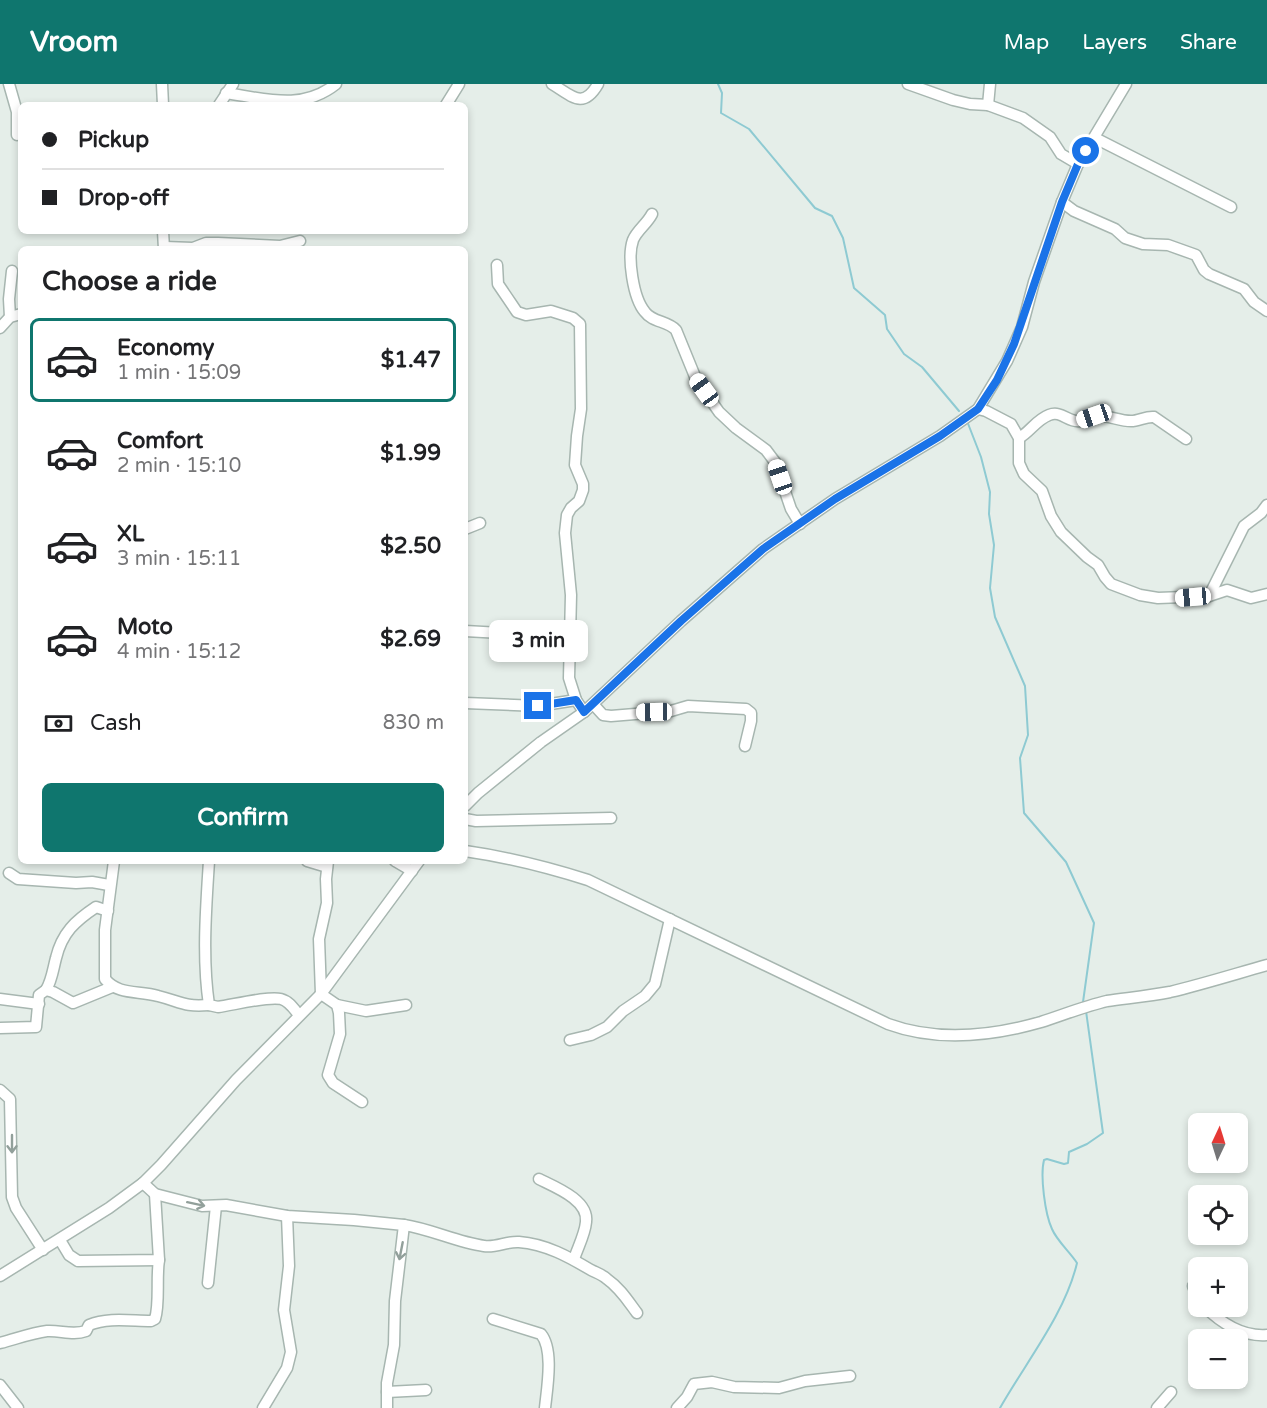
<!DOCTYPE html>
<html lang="en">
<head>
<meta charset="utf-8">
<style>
  body { margin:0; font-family:"Varela Round",sans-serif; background:#f2f2f2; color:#202124; height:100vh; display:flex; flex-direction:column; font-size:22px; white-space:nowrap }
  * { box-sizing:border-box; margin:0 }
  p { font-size:20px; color:#757577 }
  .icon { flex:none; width:33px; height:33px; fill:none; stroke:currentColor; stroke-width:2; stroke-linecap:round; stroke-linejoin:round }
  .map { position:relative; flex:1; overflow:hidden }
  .drawer { position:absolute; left:18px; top:162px; width:450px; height:618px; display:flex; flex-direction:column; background:#fff; border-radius:9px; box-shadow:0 3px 9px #0003 }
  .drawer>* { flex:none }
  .banner { position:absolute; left:18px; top:18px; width:450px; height:132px; border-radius:9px; box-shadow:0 3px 9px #0003; display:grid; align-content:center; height:132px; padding:0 24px; background:#fff }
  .needle { width:39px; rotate:4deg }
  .controls { position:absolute; left:1188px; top:1029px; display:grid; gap:12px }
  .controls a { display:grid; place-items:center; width:60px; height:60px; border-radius:9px; background:#fff; box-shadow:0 3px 9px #0003; font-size:30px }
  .end { position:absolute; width:27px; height:27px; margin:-14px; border:8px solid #1a73e8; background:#fff; box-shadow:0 0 0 3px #fff }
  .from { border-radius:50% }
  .bubble { position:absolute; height:42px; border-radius:9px; background:#fff; box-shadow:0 3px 9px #0003; font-size:20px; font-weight:800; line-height:42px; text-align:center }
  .car { position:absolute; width:18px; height:36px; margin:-18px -9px; border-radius:8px; box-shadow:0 0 4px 2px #0007; background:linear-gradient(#fff 24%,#345 0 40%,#fff 0 76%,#345 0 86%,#fff 0) }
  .banner b { display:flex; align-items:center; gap:21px; height:57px; font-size:22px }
  .banner b+b { border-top:2px solid #e0e0e0 }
  .banner i { width:15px; height:15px; background:#202124 }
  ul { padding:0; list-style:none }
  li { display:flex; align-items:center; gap:18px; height:84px; margin:0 12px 9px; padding:0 12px; border:3px solid transparent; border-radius:9px }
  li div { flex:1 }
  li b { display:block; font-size:22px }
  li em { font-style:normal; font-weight:800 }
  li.active { border-color:#0f766e }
  li>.icon { width:54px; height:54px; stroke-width:1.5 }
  h2 { padding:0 24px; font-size:27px; line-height:72px }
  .pay { display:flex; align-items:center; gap:15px; height:66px; padding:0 24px; font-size:22px }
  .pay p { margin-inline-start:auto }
  .action { display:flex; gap:12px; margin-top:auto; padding:12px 24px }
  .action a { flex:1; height:69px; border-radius:9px; background:#0f766e; color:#fff; font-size:24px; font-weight:800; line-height:69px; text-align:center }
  header { display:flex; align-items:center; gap:36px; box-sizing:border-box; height:84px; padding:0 30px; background:#0f766e; color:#fff }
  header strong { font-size:28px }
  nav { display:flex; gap:33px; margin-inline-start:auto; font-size:21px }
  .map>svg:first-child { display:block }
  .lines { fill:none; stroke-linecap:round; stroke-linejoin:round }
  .stream { stroke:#8ecad2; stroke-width:2 }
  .minor-casing { stroke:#a7b6b0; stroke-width:13 }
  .minor { stroke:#fff; stroke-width:10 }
  .oneway { stroke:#92a09b }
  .route { stroke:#1a73e8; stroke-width:8 }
</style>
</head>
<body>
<header>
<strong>Vroom</strong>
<nav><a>Map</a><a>Layers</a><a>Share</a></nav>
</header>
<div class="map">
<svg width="1267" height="1324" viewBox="0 0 1267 1324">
  <rect width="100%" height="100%" fill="#e5eee9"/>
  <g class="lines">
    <g class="stream">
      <path d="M718,0L722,9L721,29L749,45L815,124L832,132L843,154L854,204L885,231L887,245L904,270L922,283L959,327"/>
      <path d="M967,337L981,373L990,408L989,430L994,461L990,504L995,533L1025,602L1028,651L1020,674L1024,729L1066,778L1094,839L1083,918"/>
      <path d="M1000,1324C1026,1278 1065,1230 1077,1179C1070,1168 1057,1157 1052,1145C1045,1130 1040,1092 1044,1076L1047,1075L1064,1080L1068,1079L1069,1068L1087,1060L1103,1049L1086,927"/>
    </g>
    <g class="minor-casing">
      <g id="minor">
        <path d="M9,0L17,28V51"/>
        <path d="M162,0L163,21"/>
        <path d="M552,0C572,12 583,26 598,0"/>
        <path d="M908,0L953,16L970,20L988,21L1023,34L1050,53L1061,70L1078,80"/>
        <path d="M226,9C266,15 302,27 336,0"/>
        <path d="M219,21L233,0"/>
        <path d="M446,21L459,0"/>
        <path d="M988,21L990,0"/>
        <path d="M1095,54L1231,123"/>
        <path d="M1062,118L1074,127L1115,145L1125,154L1143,160L1168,161L1196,171L1204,186L1209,190L1244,205L1254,218L1267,227"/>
        <path d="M652,130C647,140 637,146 633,156C627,173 633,214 645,228C652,238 668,237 676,246L696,295L719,328L736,344L766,366L775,378L791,425L800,440"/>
        <path d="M163,147L164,165"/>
        <path d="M165,163L193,164L206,159H218L280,162L300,157"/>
        <path d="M497,181L498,200L517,228L526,231L551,227L573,234L580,240L581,325L577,352L575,381L583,400V406L579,417L571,424L567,431L565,449L571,511L569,594L576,616L584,628"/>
        <path d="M10,233L9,215L12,187"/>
        <path d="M0,244L10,233L21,230"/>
        <path d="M978,325L986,327L1011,340L1019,354V379L1024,390L1042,407L1051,432L1061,448L1087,473L1098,481L1105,493L1111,500L1140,511L1158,514L1209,512L1227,506L1251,514L1267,510"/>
        <path d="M1019,354C1030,348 1036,336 1049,331C1062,326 1068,339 1080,337C1084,337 1089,333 1093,332C1106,330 1118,337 1131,337C1139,337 1146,332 1154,333L1186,355"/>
        <path d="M465,445L480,439"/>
        <path d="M1209,512L1244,442L1261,429L1267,421"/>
        <path d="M465,547L571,553"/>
        <path d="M465,619L538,622L576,616"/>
        <path d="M593,620L603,631L611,632L671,627L688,622L746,625L751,629V637L745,662"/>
        <path d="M465,722L478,709L541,658L584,628L681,537L763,465L835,415L940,352L978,325L1007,277L1022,243L1034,198L1062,118L1078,80L1126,0"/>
        <path d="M465,735L476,737L611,734"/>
        <path d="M465,767C507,773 547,783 588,796L888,940C937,958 992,952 1041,938C1063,931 1085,922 1107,917C1128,914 1149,912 1170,908C1203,900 1235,890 1267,881"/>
        <path d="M114,777L105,846V895C119,912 139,906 158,912C182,918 183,923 209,921"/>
        <path d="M209,777C206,824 202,874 209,921L218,923C233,921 268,912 281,915C289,917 294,925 299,931"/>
        <path d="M307,777L327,783"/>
        <path d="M328,777L326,795L327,819L319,855L321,910L337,921L339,929L340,950L328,991L333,999L362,1018"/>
        <path d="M395,777L412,787"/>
        <path d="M9,789L18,795L76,799L92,798L109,801"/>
        <path d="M46,906C52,896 53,885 56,874C62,849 75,837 96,823L108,827"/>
        <path d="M0,915L39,920"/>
        <path d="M337,921L366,927L406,921"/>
        <path d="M0,944L36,943L39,911L46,906L53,908L73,919L112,903"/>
        <path d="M570,956L591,951L607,943L623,927L645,912L655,900L670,835"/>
        <path d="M0,1006L10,1015L12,1113L16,1124L43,1166"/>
        <path d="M539,1095C555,1103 589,1116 586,1138C585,1150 578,1163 574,1175"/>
        <path d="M143,1099L155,1110L202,1122L226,1121L287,1132L354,1136L404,1141L395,1217L394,1261L387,1299V1324"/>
        <path d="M404,1141C431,1145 456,1158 484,1162C496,1164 507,1157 519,1158C546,1160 569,1173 591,1186C597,1189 603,1191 607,1195C620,1204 628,1217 637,1229"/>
        <path d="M60,1156L69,1171L78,1177L159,1176L155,1110"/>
        <path d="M0,1192L109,1124L143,1099L161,1081L236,996L321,910L419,777"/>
        <path d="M208,1199L216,1122"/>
        <path d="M1193,1202L1198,1214"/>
        <path d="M1204,1222C1221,1239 1242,1253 1267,1251"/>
        <path d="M493,1235L541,1250C554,1266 547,1304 545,1324"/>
        <path d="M0,1259C16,1255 31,1249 47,1247C60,1246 73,1252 86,1247L89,1241C108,1233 131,1237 151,1237L155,1235C160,1219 156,1194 159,1176"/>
        <path d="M0,1301L18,1324"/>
        <path d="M387,1308L426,1306"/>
        <path d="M263,1324L287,1284L291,1268L284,1226L289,1182L287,1132"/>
        <path d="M677,1324L687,1313L694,1300L712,1298L734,1303L779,1304L805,1297L850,1292"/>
        <path d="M1157,1324L1171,1308"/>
      </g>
    </g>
    <use href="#minor" class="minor"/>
  </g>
  <defs><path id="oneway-shaft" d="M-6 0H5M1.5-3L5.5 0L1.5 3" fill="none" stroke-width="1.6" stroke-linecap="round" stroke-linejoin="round" transform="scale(1.5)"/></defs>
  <g class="oneway">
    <use href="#oneway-shaft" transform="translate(12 1060) rotate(90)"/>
    <use href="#oneway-shaft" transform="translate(196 1120) rotate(12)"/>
    <use href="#oneway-shaft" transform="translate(401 1167) rotate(101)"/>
  </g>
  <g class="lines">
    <path class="route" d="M538,622L576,616L584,628L681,537L763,465L835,415L940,352L978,325L997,296L1014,260L1062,118L1078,80L1086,67"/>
  </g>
</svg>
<div class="controls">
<a><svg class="needle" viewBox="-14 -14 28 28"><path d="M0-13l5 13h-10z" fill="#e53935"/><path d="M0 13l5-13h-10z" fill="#757577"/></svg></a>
<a><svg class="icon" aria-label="locate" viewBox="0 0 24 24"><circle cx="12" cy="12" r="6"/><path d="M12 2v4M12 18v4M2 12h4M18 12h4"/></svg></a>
<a>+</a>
<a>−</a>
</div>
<i class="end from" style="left:1086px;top:67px"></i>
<i class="end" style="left:538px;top:622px"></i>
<div class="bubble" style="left:489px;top:536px;width:99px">3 min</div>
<i class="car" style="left:704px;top:306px;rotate:324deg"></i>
<i class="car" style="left:1094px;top:332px;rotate:251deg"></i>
<i class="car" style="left:780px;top:393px;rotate:341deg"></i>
<i class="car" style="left:1193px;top:513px;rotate:265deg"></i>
<i class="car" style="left:654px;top:628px;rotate:269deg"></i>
<div class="banner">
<b><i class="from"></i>Pickup</b>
<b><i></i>Drop-off</b>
</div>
<section class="drawer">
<h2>Choose a ride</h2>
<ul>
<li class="active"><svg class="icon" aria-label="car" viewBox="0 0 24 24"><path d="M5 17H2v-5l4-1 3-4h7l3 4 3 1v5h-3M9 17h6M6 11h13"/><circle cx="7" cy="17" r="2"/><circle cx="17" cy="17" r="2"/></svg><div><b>Economy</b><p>1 min · 15:09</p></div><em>$1.47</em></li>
<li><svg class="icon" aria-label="car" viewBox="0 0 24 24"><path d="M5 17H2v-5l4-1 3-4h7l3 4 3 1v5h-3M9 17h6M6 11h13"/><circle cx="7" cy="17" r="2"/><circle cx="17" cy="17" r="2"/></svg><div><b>Comfort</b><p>2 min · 15:10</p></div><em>$1.99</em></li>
<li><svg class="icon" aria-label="car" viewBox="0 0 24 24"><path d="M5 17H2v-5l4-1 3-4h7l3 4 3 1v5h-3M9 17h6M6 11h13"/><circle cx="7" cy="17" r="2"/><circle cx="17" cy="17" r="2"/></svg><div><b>XL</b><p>3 min · 15:11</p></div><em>$2.50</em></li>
<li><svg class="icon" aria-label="car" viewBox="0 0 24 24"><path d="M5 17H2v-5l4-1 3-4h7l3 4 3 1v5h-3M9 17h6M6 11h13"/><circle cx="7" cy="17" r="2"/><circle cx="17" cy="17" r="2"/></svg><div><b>Moto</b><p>4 min · 15:12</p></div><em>$2.69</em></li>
</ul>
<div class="pay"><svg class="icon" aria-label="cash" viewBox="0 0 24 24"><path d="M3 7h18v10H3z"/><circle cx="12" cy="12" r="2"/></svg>Cash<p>830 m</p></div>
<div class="action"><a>Confirm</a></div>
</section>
</div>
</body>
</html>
